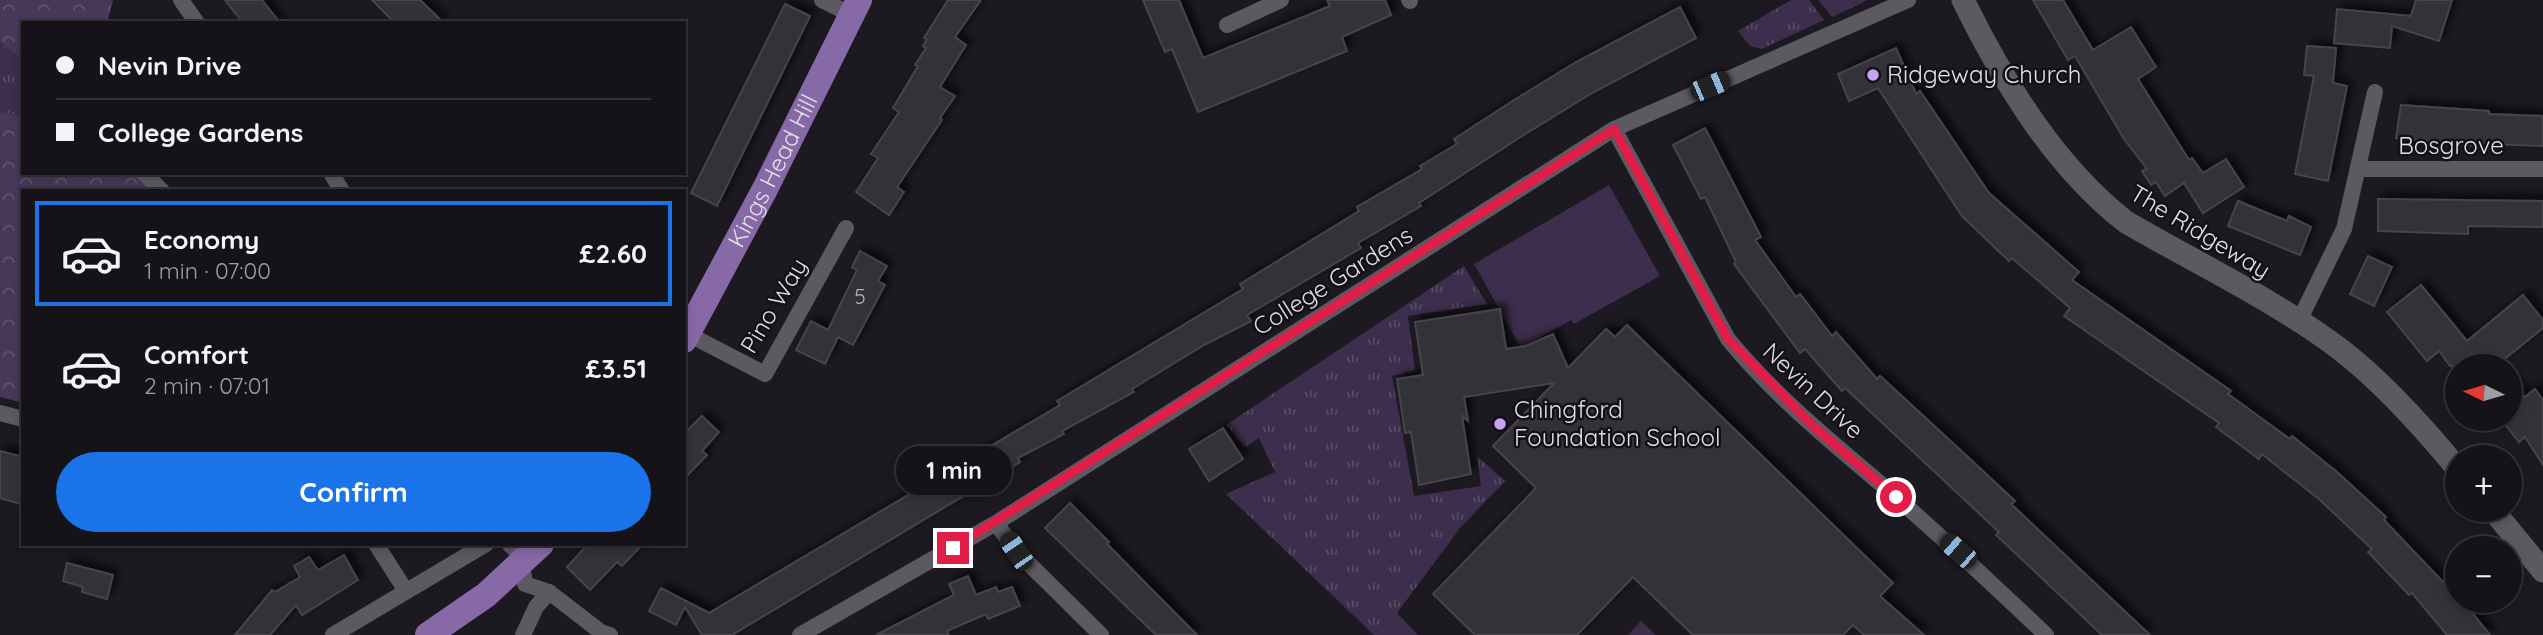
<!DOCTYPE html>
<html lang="en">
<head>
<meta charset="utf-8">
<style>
  body { margin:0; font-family:Quicksand,sans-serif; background:#222025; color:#f1f3f6; height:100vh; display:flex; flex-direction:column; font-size:26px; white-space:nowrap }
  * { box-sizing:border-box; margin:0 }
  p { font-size:23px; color:#9d9ea2 }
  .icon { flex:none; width:38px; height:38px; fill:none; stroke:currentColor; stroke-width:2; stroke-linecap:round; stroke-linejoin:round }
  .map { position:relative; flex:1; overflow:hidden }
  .side { position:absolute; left:21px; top:189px; width:665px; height:357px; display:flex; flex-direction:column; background:#151318; border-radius:0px; box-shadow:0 4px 10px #0003,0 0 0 2px #343237 }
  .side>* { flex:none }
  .guide { position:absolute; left:21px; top:21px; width:665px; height:154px; border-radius:0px; box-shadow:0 4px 10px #0003,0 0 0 2px #343237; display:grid; align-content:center; height:154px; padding:0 35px; background:#151318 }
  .needle { width:46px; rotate:275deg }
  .controls { position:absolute; left:2445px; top:354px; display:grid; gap:14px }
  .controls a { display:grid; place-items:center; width:77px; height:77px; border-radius:50%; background:#151318; box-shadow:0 4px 10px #0003,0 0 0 2px #343237; font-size:35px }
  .end { position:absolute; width:32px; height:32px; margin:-16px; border:9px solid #e11d48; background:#fff; box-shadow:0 0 0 4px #fff }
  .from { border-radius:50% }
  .bubble { position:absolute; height:49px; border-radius:24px; background:#151318; box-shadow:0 4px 10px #0003,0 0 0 2px #343237; font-size:23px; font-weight:700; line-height:49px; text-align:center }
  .car { position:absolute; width:21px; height:42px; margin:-21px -10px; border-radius:9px; box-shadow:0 0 5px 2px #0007; background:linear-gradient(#222 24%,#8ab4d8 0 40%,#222 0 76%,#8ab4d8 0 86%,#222 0) }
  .guide b { display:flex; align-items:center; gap:24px; height:66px; font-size:26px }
  .guide b+b { border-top:2px solid #343237 }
  .guide i { width:18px; height:18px; background:#f1f3f6 }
  ul { padding:12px 0 0; list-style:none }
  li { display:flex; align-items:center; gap:21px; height:105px; margin:0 14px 10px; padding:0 21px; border:4px solid transparent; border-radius:0px }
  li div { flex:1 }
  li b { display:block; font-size:26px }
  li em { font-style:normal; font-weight:700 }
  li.current { border-color:#1a73e8 }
  li>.icon { width:63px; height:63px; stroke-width:1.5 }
  .primary-button { display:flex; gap:14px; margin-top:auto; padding:14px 35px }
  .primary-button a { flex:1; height:80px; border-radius:42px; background:#1a73e8; color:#fff; font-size:28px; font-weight:700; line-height:80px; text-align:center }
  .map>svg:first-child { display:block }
  .grass { fill:url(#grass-tufts) }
  .forest { fill:url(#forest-crowns) }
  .pitch { fill:#3c2e4c }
  .building { fill:#333037; stroke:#47444b; stroke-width:2; filter:url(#shadow) }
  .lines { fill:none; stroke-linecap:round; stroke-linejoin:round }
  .street { stroke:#5c5960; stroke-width:16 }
  .secondary { stroke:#5c5960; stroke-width:23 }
  .primary { stroke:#8769a7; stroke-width:26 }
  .route { stroke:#e11d48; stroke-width:9 }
  .poi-dot { fill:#c7a6ef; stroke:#131117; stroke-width:2.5 }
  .labels { text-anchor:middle; stroke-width:5; stroke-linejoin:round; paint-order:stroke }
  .number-label { font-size:21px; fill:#b6b4b9 }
  .poi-label { font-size:24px; fill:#e1e0e4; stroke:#131117; text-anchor:start }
  .street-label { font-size:24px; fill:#e1e0e4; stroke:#131117 }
</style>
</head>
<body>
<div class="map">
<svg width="2543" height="635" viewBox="0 0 2543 635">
  <defs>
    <pattern id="grass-tufts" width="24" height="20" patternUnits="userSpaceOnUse" patternTransform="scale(1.75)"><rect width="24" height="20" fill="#3c2e4c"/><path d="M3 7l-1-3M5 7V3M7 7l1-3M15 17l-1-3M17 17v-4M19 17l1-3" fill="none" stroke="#584c66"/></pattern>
    <pattern id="forest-crowns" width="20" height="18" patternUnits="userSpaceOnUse" patternTransform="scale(1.75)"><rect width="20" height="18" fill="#473759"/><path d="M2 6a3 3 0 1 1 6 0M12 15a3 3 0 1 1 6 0" fill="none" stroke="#615471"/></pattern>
    <filter id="shadow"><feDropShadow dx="5.5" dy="-5.5" stdDeviation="3.5" flood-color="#0009"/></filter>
  </defs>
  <rect width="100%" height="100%" fill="#1c1920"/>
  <g class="grass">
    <path d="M1791,0H1809L1824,20L1762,49L1750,46L1738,31Z"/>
    <path d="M1818,0H1868L1832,17Z"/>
    <path d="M0,42L23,60V116L0,112Z"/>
    <path d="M1464,266L1487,304L1408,316L1415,370L1392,376L1414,496L1481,486L1477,456L1505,481L1460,528L1397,613L1418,635H1374L1226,494L1275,472L1259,438L1245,447L1226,425Z"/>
    <path d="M1641,621L1656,635H1628Z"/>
  </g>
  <g class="forest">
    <path d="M0,0H113L107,23H23V60L0,42Z"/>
    <path d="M0,112L23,116V173H138L152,191H23V403L0,397Z"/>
  </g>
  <path class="pitch" d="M1609,185L1660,276L1574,324L1571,320L1521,348L1474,264Z"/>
  <g class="building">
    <path d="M225,0H262L280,23H243Z"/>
    <path d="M372,0H420L444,23H395Z"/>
    <path d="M948,0H981L955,37L966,45L940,87L955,96L940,118L942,120L897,187L904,192L889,215L856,192L878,158L871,154L899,112L893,108L918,66L915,65L926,48L923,46L927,39L924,38Z"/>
    <path d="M1143,0H1179L1203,58L1330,6L1327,0H1385L1391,15L1342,37L1347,51L1198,112L1172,49L1165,52Z"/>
    <path d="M2033,0H2063L2093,50L2131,27L2156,67L2138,79L2189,160L2192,158L2203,173L2226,159L2244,187L2203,213L2184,183L2165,196L2156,182L2151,185L2142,171L2147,169L2124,139L2075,56L2068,60Z"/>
    <path d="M2416,0H2452L2439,41L2392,26L2390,48L2334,43L2337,9L2411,16Z"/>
    <path d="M785,4L810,16L717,206L691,193Z"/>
    <path d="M1680,7L1696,38L1592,93L1519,138L1419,203L1421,206L1358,243L1361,248L1247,315L1251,321L1204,345L1132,389L1134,392L1062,431L1064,434L1018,458L1020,462L732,635H702L685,607L676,625L649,611L661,588L709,613L1060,405L1057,401L1243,289L1240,284L1359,211L1357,207L1422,169L1420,166L1457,144L1454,139L1514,100L1576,62Z"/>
    <path d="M2307,46L2336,48L2333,83L2347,86L2328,181L2295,174L2314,76L2304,75Z"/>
    <path d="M1896,48L1916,94L1920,91L1989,193L2079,272L2072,280L2231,391L2228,394L2290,439L2292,436L2337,472L2386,517L2384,520L2443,582L2446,580L2457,594V600H2462L2490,635H2447L2412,593L2409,595L2368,552L2372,549L2320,500L2262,454L2259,459L2216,427L2219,423L2064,316L2070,308L2012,258L2009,261L1962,216L1878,88L1849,101L1838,74Z"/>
    <path d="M2401,105L2489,111V114L2543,116V146L2487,144L2486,147L2396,138Z"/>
    <path d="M1705,128L1761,237L1755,240L1796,297L1800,294L1832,336L1836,332L1877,379L1880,376L1970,459L2015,501L2011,504L2150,635H2102L1996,535L1999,532L1845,388L1842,391L1805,349L1800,353L1734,264L1736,262L1705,197L1701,199L1673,145Z"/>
    <path d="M2378,199L2543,201V227L2468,226V234L2378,231Z"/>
    <path d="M2238,201L2287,221L2289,216L2311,227L2300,255L2228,226Z"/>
    <path d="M860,251L887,266L878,281L885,285L853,345L838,337L825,364L796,350L811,321L828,330L857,270L852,267Z"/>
    <path d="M2368,256L2392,267L2374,306L2350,294Z"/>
    <path d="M2421,285L2467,341L2523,295L2543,320V328L2496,366H2450L2439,351L2427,361L2387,312Z"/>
    <path d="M1500,309L1506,349L1526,346L1553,334L1568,368L1606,329L1615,337L1627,325L1893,583L1880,596L1924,635H1864L1853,625L1843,635H1693L1633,577L1577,635H1475L1433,594L1536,488L1493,446L1554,383L1464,397L1468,421L1462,416L1471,474L1419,485L1411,432L1405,433L1397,379L1423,375L1415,322Z"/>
    <path d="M2510,378L2525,397L2535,389L2543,400V465L2525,437L2519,442L2500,418H2510Z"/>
    <path d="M702,416L719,432L702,451L707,455L684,479V434Z"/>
    <path d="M1223,428L1243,459L1209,481L1189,449Z"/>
    <path d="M0,451L23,457V505L0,498Z"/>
    <path d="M1070,503L1109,542L1107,544L1197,635H1156L1045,528Z"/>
    <path d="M588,544H643L622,566L617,562L590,590L567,567Z"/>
    <path d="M344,555L358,580L302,615L296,605L270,635H235L272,590L275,592L300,577L294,566L309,557L318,570Z"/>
    <path d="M67,563L113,575L107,599L82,592L83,587L63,581Z"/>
    <path d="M968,576L976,595L996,587L998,592L1012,587L1020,606L988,619L986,614L947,631L949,635H876L954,595L949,584Z"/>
  </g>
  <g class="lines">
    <g class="street">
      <path d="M181,0L197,23"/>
      <path d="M822,0L852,15"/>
      <path d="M1409,0L1410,1"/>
      <path d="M1227,25L1281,0"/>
      <path d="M1614,129L1728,339C1776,398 1838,447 1896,497C1947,542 1997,588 2046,635"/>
      <path d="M2359,169H2543"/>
      <path d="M144,173L162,191"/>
      <path d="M331,173L342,191"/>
      <path d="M2299,321L2344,229L2375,92"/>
      <path d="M688,334L765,374L846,228"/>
      <path d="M0,413L23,419"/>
      <path d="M996,523L1016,551L1101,635"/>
      <path d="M376,544L406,591"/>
      <path d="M509,544L526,560"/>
      <path d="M522,564L525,584L549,592L601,632L610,635"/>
      <path d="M333,635L486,544"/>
      <path d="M523,635L536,607L549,592"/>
      <path d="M800,635L996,523L1614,129L1908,0"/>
    </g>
    <g class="secondary">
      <path d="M1963,0C2003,81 2054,166 2126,222C2198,264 2275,300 2341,350C2384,383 2423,427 2457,468"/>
      <path d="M2492,509L2543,571"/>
    </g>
    <g class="primary">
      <path id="s1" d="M684,340L765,189L859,0"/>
      <path d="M428,635L486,595L541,544"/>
    </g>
  </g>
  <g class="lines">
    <path class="route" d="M953,548L1614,129L1728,339L1812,425L1896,497"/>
  </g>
  <g class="poi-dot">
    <circle cx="1873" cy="75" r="7"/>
    <circle cx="1500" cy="424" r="7"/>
  </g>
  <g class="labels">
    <g class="number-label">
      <text x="860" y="304">5</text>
    </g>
    <g class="poi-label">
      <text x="1887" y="83">Ridgeway Church</text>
      <text x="1514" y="418">Chingford<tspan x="1514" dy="28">Foundation School</tspan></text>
    </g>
    <g class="street-label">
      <text x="2451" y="154">Bosgrove</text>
      <text dy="8" stroke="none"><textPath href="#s1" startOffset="191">Kings Head Hill</textPath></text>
      <text transform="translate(2200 232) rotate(31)" y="8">The Ridgeway</text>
      <text transform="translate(1333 281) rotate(-32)" y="8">College Gardens</text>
      <text transform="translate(774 306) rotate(-59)" y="8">Pino Way</text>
      <text transform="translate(1813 391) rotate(43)" y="8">Nevin Drive</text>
    </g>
  </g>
</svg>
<div class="controls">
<a><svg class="needle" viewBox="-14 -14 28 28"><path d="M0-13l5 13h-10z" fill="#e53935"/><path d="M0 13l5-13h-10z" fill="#9d9ea2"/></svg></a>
<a>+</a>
<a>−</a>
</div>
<i class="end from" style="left:1896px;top:497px"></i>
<i class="end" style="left:953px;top:548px"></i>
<div class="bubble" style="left:896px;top:446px;width:116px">1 min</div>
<i class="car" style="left:1710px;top:86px;rotate:67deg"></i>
<i class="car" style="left:1016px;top:551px;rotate:326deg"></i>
<i class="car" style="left:1958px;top:551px;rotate:311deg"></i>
<div class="guide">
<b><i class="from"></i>Nevin Drive</b>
<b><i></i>College Gardens</b>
</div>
<section class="side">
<ul>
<li class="current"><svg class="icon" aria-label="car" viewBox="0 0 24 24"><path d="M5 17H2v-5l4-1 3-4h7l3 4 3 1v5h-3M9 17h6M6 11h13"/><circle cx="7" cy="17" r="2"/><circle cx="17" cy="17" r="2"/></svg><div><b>Economy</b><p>1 min · 07:00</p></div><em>£2.60</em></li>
<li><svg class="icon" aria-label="car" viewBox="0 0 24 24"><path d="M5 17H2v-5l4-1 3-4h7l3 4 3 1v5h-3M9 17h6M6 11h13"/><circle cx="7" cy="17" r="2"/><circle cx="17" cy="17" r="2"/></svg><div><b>Comfort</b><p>2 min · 07:01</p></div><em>£3.51</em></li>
</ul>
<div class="primary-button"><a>Confirm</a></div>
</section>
</div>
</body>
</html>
